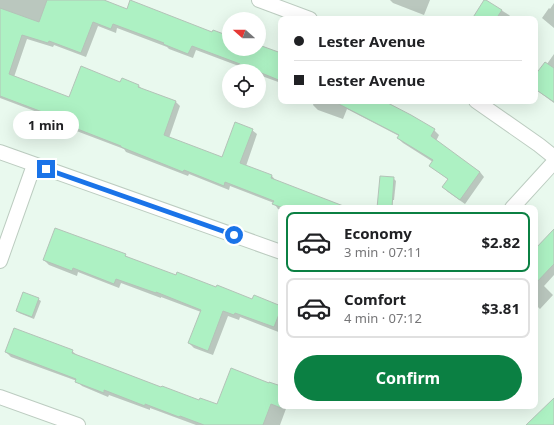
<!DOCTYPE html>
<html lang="en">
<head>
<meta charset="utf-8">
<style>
  body { margin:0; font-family:"Noto Sans",sans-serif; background:#f2f2f2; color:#202124; height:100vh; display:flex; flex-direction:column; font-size:15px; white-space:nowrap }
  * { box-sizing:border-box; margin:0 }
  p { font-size:13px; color:#757577 }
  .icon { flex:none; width:22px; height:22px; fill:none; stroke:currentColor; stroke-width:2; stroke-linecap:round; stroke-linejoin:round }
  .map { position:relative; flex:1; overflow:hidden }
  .sheet { position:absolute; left:278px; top:205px; width:260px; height:204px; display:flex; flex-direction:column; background:#fff; border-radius:8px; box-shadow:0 4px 16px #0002 }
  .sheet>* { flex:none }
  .banner { position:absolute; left:278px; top:16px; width:260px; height:88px; border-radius:8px; box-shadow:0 4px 16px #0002; display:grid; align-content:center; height:88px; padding:0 16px; background:#fff }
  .needle { width:26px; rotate:291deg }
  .buttons { position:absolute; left:222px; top:12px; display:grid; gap:8px }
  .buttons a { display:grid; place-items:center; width:44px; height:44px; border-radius:50%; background:#fff; box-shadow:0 4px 16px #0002; font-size:20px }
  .end { position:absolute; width:18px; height:18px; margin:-9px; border:5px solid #1a73e8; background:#fff; box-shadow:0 0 0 2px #fff }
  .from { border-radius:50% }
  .bubble { position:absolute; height:28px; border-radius:14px; background:#fff; box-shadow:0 4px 16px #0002; font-size:13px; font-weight:700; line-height:28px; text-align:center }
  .banner b { display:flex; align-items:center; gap:14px; height:38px; font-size:15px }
  .banner b+b { border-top:1px solid #e0e0e0 }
  .banner i { width:10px; height:10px; background:#202124 }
  ul { padding:7px 0 0; list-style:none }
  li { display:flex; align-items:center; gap:12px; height:60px; margin:0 8px 6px; padding:0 8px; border:2px solid #e0e0e0; border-radius:8px }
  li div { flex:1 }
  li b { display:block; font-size:15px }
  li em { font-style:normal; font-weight:700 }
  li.current { border-color:#0b8043 }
  li>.icon { width:36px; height:36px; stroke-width:1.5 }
  .action { display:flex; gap:8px; margin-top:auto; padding:8px 16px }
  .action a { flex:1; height:46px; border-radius:24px; background:#0b8043; color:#fff; font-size:16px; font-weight:700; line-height:46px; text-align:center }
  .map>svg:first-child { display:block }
  .shadow { fill:#0003 }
  .building { fill:#adf1c3; stroke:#b4c3b8 }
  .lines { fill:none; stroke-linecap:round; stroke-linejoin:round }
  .minor-casing { stroke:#bcccc0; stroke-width:16 }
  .minor { stroke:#fff; stroke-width:14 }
  .route { stroke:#1a73e8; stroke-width:5 }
</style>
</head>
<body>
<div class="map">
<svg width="554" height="425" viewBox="0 0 554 425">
  <rect width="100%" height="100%" fill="#e9f9ee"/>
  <g class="shadow">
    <path d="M0,0H101L127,10L212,34L229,37V49H259V46L281,56V83L259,75V71H249L244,68L196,50L193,58L169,49L167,47L117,28L116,33L98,26L86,57L54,45L53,47L27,39L14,77L69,98L121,83L122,79L139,86L143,90L175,101L180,106L169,138L223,159L252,130L257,134L246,166L272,176L276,181L348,208H281V210L278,209L274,203L230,186L229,190L189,174L188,176L126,152L124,149L50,121L45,115L0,98Z"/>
    <path d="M390,0H430L424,15L393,3Z"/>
    <path d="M485,0L509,15L513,19H473Z"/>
    <path d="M554,3V28L542,18L549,8L550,9Z"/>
    <path d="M554,54V103L535,89V71L538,73L547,64Z"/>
    <path d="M314,101H382L411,116L434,130L439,135L436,141L480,172L484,177L465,204L448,192L443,187L449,180L435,170L430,166L433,162L403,143L398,138L399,136L347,109L343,119L318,110L313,105Z"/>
    <path d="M393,178L396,181L394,200H381Z"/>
    <path d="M428,205L430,208H398Z"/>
    <path d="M554,230V275L544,286L553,295L540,309L535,304V251Z"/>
    <path d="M125,255L129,258L176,276L253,300L281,307V333L240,317L239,320L228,316L213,355L194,348L189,343L201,312L161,297V298L121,283L119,288L78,272L77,276L49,265L44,260Z"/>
    <path d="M38,299L41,301L34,319L19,313L17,311Z"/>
    <path d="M72,351L78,356L199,402L218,405L281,387V406H287L280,425H196L150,408V410L109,395L108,397L82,386L77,381L11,357L6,352Z"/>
  </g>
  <g class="building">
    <path d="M47,0H104L127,9L130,0L212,32L213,30L229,36V49H259V45L281,53V81L259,72V71H255L240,65V64L192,46L188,54L163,44L164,43L113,24L111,29L93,22L81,53L49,41L48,43L22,35L9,74L69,97L81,66L120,82L122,78L139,85L138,87L176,101L164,135L222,157L235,122L253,129L240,163L272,175L271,178L346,207V208H283L272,204L274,201L225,182L224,186L184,170L183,172L121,147V146L44,116L45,113L0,96V8L39,22Z"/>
    <path d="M484,0H486L502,10L496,19H472Z"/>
    <path d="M545,62L554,68V102L535,89V75Z"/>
    <path d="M333,101H384L411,115L435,129L431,136L480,172L460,200L442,187L448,179L429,166L433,160L397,138L399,135Z"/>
    <path d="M380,176L394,177L392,208H377Z"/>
    <path d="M55,228L126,254L125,256L176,275L177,272L216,287L217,285L252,299L254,295L281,306V309L274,327L235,313L234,315L223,311L208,351L188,343L201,310L156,292V293L116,279L114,284L73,268L72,271L43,260Z"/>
    <path d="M554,229V264L535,284V249Z"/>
    <path d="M23,292L39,298L32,317L16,311Z"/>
    <path d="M14,328L73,350L72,353L161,387L162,386L199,400L200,398L217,404L231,368L269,383V382L281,386V408L271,404L263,425H204L180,416L179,417L145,404V406L104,390V393L75,382L76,379L5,352Z"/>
    <path d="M554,398V425H526Z"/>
  </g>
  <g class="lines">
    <g class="minor-casing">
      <g id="minor">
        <path d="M259,0L310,19"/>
        <path d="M476,101L539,145L554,157"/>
        <path d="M0,152L281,252"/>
        <path d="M512,208L554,162"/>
        <path d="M0,261L34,165"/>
        <path d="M0,397L78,425"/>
      </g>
    </g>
    <use href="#minor" class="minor"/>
  </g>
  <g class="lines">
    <path class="route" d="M46,169L234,235"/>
  </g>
</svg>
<div class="buttons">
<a><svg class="needle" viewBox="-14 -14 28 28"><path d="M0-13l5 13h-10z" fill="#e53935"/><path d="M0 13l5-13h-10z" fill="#757577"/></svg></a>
<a><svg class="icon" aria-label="locate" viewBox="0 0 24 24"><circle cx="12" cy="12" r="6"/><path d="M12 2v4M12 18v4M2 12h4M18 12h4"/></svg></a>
</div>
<i class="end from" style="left:234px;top:235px"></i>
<i class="end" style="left:46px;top:169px"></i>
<div class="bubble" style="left:13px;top:111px;width:66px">1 min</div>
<div class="banner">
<b><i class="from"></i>Lester Avenue</b>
<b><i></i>Lester Avenue</b>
</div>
<section class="sheet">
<ul>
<li class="current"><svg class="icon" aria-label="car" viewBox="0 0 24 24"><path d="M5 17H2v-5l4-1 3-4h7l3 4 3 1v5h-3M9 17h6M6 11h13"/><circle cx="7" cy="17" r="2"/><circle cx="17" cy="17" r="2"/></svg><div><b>Economy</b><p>3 min · 07:11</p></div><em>$2.82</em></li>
<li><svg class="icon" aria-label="car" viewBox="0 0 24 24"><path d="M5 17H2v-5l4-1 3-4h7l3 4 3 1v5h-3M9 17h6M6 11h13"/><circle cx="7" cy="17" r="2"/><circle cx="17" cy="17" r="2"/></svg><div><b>Comfort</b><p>4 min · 07:12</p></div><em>$3.81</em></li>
</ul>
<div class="action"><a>Confirm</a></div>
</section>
</div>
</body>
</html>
